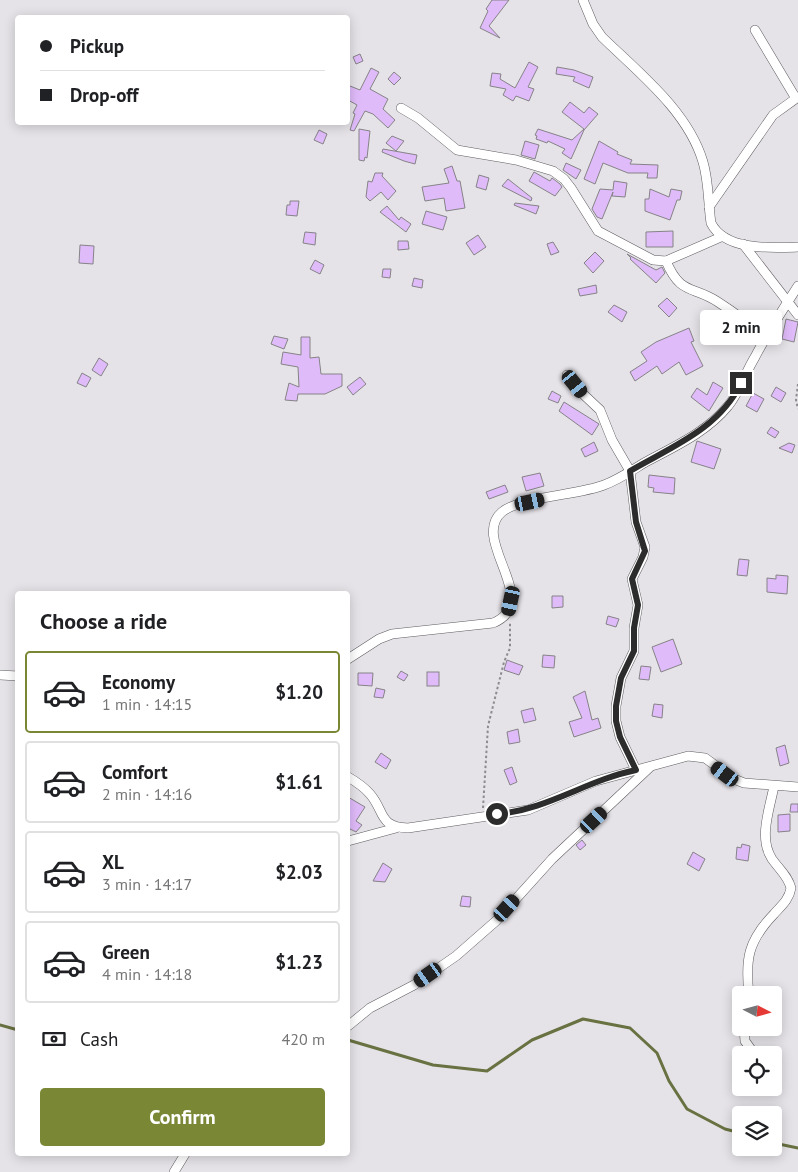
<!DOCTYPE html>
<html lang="en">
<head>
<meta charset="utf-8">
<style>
  body { margin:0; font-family:"PT Sans",sans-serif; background:#f2f2f2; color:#202124; height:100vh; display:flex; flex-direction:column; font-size:19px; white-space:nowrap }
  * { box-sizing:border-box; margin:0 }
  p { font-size:16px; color:#757577 }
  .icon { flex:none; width:28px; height:28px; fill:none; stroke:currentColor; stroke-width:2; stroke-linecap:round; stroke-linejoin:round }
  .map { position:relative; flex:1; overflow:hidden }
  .drawer { position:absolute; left:15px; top:591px; width:335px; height:565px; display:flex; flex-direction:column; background:#fff; border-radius:5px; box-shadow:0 2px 12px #0003 }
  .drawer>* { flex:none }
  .guide { position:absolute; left:15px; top:15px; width:335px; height:110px; border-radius:5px; box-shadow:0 2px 12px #0003; display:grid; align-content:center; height:110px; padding:0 25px; background:#fff }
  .needle { width:32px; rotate:96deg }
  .tools { position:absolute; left:732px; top:986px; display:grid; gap:10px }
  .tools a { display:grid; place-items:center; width:50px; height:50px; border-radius:5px; background:#fff; box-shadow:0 2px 12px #0003; font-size:25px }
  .end { position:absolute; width:22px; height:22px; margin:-11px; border:6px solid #2d2c2d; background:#fff; box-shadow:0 0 0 2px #fff }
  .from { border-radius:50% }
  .bubble { position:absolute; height:35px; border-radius:5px; background:#fff; box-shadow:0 2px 12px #0003; font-size:16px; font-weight:600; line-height:35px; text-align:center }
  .car { position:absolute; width:15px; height:30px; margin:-15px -8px; border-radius:6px; box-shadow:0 0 4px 1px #0007; background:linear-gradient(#222 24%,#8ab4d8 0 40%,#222 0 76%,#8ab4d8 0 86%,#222 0) }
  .guide b { display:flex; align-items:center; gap:18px; height:48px; font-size:19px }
  .guide b+b { border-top:1px solid #e0e0e0 }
  .guide i { width:12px; height:12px; background:#202124 }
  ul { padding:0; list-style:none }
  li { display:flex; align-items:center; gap:15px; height:82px; margin:0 10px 8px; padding:0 15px; border:2px solid #e0e0e0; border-radius:5px }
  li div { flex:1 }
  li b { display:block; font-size:19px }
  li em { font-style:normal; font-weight:600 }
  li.active { border-color:#7a8735 }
  li>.icon { width:45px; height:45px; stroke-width:1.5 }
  h2 { padding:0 25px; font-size:22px; line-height:60px }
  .pay { display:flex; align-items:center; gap:12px; height:55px; padding:0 25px; font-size:19px }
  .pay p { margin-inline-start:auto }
  .cta { display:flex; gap:10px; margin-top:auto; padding:10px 25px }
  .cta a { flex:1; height:58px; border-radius:5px; background:#7a8735; color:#fff; font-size:20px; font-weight:600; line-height:58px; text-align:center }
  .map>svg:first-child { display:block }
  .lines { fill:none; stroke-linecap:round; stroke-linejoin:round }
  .stream { stroke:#687141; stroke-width:3 }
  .building { fill:#e0bbfa; stroke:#858387 }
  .minor-casing { stroke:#5f5c60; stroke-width:10 }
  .path { stroke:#8d8b8e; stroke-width:2; stroke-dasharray:2.5 2.5; stroke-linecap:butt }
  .minor { stroke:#fff; stroke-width:9 }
  .route { stroke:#2d2c2d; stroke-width:6 }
</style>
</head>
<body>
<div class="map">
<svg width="798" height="1172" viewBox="0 0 798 1172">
  <rect width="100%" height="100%" fill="#e6e3e8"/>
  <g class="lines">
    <g class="stream">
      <path d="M0,1025L18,1030"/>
      <path d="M348,1040L433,1065L487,1071L532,1040L583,1019L630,1028L657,1053L669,1081L687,1109L725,1129L741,1133"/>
      <path d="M774,1143L798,1148"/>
    </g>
  </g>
  <g class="building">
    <path d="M492,0H509L489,26L500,38L480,28L488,11L486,9Z"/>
    <path d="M360,54L363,61L356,64L353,57Z"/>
    <path d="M529,62L538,67L528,87L534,89L529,101L516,96L513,101L503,95L506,89L490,86L492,73L501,74L500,79L515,88Z"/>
    <path d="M557,67L574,70L593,77L589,88L573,81L575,77L556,74Z"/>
    <path d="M371,68L379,72L370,89L388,99L383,109L395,120L388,128L373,114L365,111L354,131L350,130L355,114L353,113L357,105L348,100V91L350,86L360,90Z"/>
    <path d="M394,72L401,78L394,85L388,79Z"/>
    <path d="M570,102L584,113L589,107L598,114L584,130L571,159L562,153L565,149L548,141L547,143L536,139L537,136L535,135L538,129L572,140L584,129L562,112Z"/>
    <path d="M359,129L370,131L367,158L365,157L364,161L359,160Z"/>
    <path d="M319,130L327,134L323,144L314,140Z"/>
    <path d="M392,136L404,141L396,151L386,143Z"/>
    <path d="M525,141L539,145L535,159L521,155Z"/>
    <path d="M599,141L618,152L617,154L632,160L630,164L658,165L657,178H647L648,173H628L603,163L595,184L584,179Z"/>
    <path d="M383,149L417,155L415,164L404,161L382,152Z"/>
    <path d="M566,163L581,170L576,179L563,170Z"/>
    <path d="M452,166L457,181H460L465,208L446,211L444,198L425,201L422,187L449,183L444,169Z"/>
    <path d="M534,172L550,181L552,178L560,184L562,187L555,196L529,181Z"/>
    <path d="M375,173H383L382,176L396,191L388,200L381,192L370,201L366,197L368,181L372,182Z"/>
    <path d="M479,175L489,178L486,190L476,187Z"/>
    <path d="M508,179L532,198L531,201L502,186Z"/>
    <path d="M614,181L627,183L625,197L612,196L613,192L602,219L597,217L592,209L600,189L613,190Z"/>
    <path d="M650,189L669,197L671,189L682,191L680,200H677L670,220L645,211V199H649Z"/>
    <path d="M290,201H299L297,216L286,215L287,205H290Z"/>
    <path d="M515,203L539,206L536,214L514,205Z"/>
    <path d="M387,206L399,220L401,217L411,224L406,232L380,212Z"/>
    <path d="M426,211L447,217L443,230L422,224Z"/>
    <path d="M673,231V247H646V232Z"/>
    <path d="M305,232L316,233L315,245L303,243Z"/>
    <path d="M478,235L486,247L474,255L466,243Z"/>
    <path d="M398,241H408L409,249L398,250Z"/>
    <path d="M553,242L559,252L551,255L547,244Z"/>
    <path d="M80,245L94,246L93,264L79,263Z"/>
    <path d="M595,252L604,261L593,273L584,263Z"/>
    <path d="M627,254L656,270L662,267L665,273L656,283L630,259L631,258Z"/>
    <path d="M315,260L324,265L320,274L310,269Z"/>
    <path d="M383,269H391L390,278L382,277Z"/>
    <path d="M414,278L423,280L422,288L412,286Z"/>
    <path d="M596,285L597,293L580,296L578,289Z"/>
    <path d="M667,298L677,308L669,317L658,306Z"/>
    <path d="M614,305L627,312L622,322L608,312Z"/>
    <path d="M786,319L798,322L794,342L782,339Z"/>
    <path d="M689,328L694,341L691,342L703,366L686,375L679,362L662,374L657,366L635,381L630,372L647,361L641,352L656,342Z"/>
    <path d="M274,336L288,339L284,349L271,344Z"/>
    <path d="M301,337H310V358L319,357L321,374H342V386L325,394H298L297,401L285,400L289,383L299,387L298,367L281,364L283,352L301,355Z"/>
    <path d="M99,358L108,364L101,376L92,370Z"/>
    <path d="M82,373L91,378L86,387L77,383Z"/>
    <path d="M360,377L366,384L353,395L347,387Z"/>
    <path d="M713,382L723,388L709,411L691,397L697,388L707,395Z"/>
    <path d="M776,387L786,393L781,402L771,396Z"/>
    <path d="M552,391L561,396L558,403L548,399Z"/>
    <path d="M753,393L764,399L757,412L746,406Z"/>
    <path d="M564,402L599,424L592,435L559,411Z"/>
    <path d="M771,427L779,432L775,438L767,433Z"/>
    <path d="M697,441L721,449L714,469L691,462Z"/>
    <path d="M594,442L598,451L585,457L581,449Z"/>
    <path d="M789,443L795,445L792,453L779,448Z"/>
    <path d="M540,473L544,486L526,491L522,477Z"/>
    <path d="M649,475L675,478L674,494L653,492L654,488L648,487Z"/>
    <path d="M505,485L508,492L489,499L486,492Z"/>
    <path d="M739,559L749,560L747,576L737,575Z"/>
    <path d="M776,575L788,576L787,594L767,592V578L776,579Z"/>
    <path d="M552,596H563V607L552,608Z"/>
    <path d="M608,616L619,619L616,627L606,624Z"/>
    <path d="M673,639L682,664L661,672L652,647Z"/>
    <path d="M543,655L555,656L554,668L542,667Z"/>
    <path d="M507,660L523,666L519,675L504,670Z"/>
    <path d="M641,666L651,667L649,680L639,679Z"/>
    <path d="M401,671L408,675L404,681L397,677Z"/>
    <rect x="427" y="672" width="12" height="14"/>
    <path d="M358,673H373L372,686L358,685Z"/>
    <path d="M376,688L385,690L383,698L374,697Z"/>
    <path d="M585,691L592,720L598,718L601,728L574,737L569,722L582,718L573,697Z"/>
    <path d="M654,704L663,705L662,718L652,716Z"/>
    <path d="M533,708L536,720L524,723L521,711Z"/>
    <path d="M518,729L520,742L509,744L507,732Z"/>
    <path d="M785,745L789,763L780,766L776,748Z"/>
    <path d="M381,753L391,760L386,769L375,762Z"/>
    <path d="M512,767L517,782L510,785L504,770Z"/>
    <path d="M348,797L365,807L356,821L362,825L356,832L350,829L348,833Z"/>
    <path d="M791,804H798V812H790Z"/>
    <path d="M790,814V831L778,832V815Z"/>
    <path d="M582,840L586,845L580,850L576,845Z"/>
    <path d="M742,844L750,846L748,861L736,859L737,847L741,848Z"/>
    <path d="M693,852L705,859L699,871L687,864Z"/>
    <path d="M383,863L392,869L385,882L373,881Z"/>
    <path d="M462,896L471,897L470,907L460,906Z"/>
  </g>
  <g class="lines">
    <g class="minor-casing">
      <g id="minor">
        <path d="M583,0L593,24L602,37C639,73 688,111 703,162C709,182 708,203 711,223C725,251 771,248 798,247"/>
        <path d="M755,30L795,97"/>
        <path d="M401,108L418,118L457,150L516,160L553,171L564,179L571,188L598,231L653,260L666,261L721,237"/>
        <path d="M709,207L773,115L798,97"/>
        <path d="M743,244L798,315"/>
        <path d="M666,261C681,296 692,285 718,302C735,313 751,325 766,337"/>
        <path d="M567,375L583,394L600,410L612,440L630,471L636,522L645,547L643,557L632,579L638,605L634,628V651L621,678L616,706V721L620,737L636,770"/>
        <path d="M348,659L379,639L392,634L493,623C544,602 469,539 502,512C520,497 579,495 604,485C618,480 631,471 644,463C673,447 706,433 728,406C740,392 745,373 755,357C768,332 783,309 798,286"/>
        <path d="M0,675L18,676"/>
        <path d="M348,777C355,781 364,787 370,794C385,811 378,827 408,828L528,810L596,781L688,756L705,758L734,779L744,783L798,787"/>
        <path d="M348,841L396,828"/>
        <path d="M749,995C745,959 748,941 774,914C781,906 789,900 791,888C788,876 779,869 772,859C758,838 770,808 774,786"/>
        <path d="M348,1026L370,1008L414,985L456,956L496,921L552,859L649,768"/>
        <path d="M744,1028L745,1041L755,1055"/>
        <path d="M174,1172L185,1154"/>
      </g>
    </g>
    <g class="path">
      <path d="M798,384L796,400L798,409"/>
      <path d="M483,808L488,726L504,662L510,648V622"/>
    </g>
    <use href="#minor" class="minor"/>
  </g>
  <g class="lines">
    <path class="route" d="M497,814C547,810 587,780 636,770L620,737L616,721V706L621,678L634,651V628L638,605L632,579L645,551L636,522L630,471C671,447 719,429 741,383"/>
  </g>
</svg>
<div class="tools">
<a><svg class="needle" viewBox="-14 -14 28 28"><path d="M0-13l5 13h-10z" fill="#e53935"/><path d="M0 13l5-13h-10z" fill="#757577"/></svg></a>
<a><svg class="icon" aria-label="locate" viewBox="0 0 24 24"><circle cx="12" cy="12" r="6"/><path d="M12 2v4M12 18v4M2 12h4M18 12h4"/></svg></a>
<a><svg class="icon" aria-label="layers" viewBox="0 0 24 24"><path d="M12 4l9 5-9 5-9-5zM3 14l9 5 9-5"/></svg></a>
</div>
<i class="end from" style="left:497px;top:814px"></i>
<i class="end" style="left:741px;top:383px"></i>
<div class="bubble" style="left:700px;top:310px;width:82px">2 min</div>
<i class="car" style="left:575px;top:384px;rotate:141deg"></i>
<i class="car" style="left:530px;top:502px;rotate:78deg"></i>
<i class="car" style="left:511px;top:601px;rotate:192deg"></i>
<i class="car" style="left:725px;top:774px;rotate:307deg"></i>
<i class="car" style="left:594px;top:820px;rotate:47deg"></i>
<i class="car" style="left:507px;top:908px;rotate:42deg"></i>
<i class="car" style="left:428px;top:975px;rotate:235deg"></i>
<div class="guide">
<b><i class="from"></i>Pickup</b>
<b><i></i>Drop-off</b>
</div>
<section class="drawer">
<h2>Choose a ride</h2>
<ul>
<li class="active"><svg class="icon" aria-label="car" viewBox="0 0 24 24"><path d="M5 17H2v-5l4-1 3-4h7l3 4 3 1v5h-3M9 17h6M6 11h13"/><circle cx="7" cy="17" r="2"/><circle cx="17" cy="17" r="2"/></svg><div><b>Economy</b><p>1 min · 14:15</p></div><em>$1.20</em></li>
<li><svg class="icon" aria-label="car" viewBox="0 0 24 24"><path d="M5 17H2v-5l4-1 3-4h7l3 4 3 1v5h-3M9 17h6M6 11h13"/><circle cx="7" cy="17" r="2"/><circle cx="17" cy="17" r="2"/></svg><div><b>Comfort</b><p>2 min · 14:16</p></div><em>$1.61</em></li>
<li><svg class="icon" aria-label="car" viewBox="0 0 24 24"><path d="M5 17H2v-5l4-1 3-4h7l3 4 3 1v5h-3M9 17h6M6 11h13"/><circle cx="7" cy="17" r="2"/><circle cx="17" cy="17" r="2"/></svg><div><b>XL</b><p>3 min · 14:17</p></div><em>$2.03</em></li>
<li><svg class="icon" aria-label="car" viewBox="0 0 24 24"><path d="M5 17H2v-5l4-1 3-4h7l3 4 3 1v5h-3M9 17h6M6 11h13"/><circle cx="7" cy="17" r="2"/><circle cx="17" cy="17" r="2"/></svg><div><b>Green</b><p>4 min · 14:18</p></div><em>$1.23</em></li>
</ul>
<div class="pay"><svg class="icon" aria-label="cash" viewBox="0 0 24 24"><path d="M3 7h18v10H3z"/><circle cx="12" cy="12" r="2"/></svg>Cash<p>420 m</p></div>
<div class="cta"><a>Confirm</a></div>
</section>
</div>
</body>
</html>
